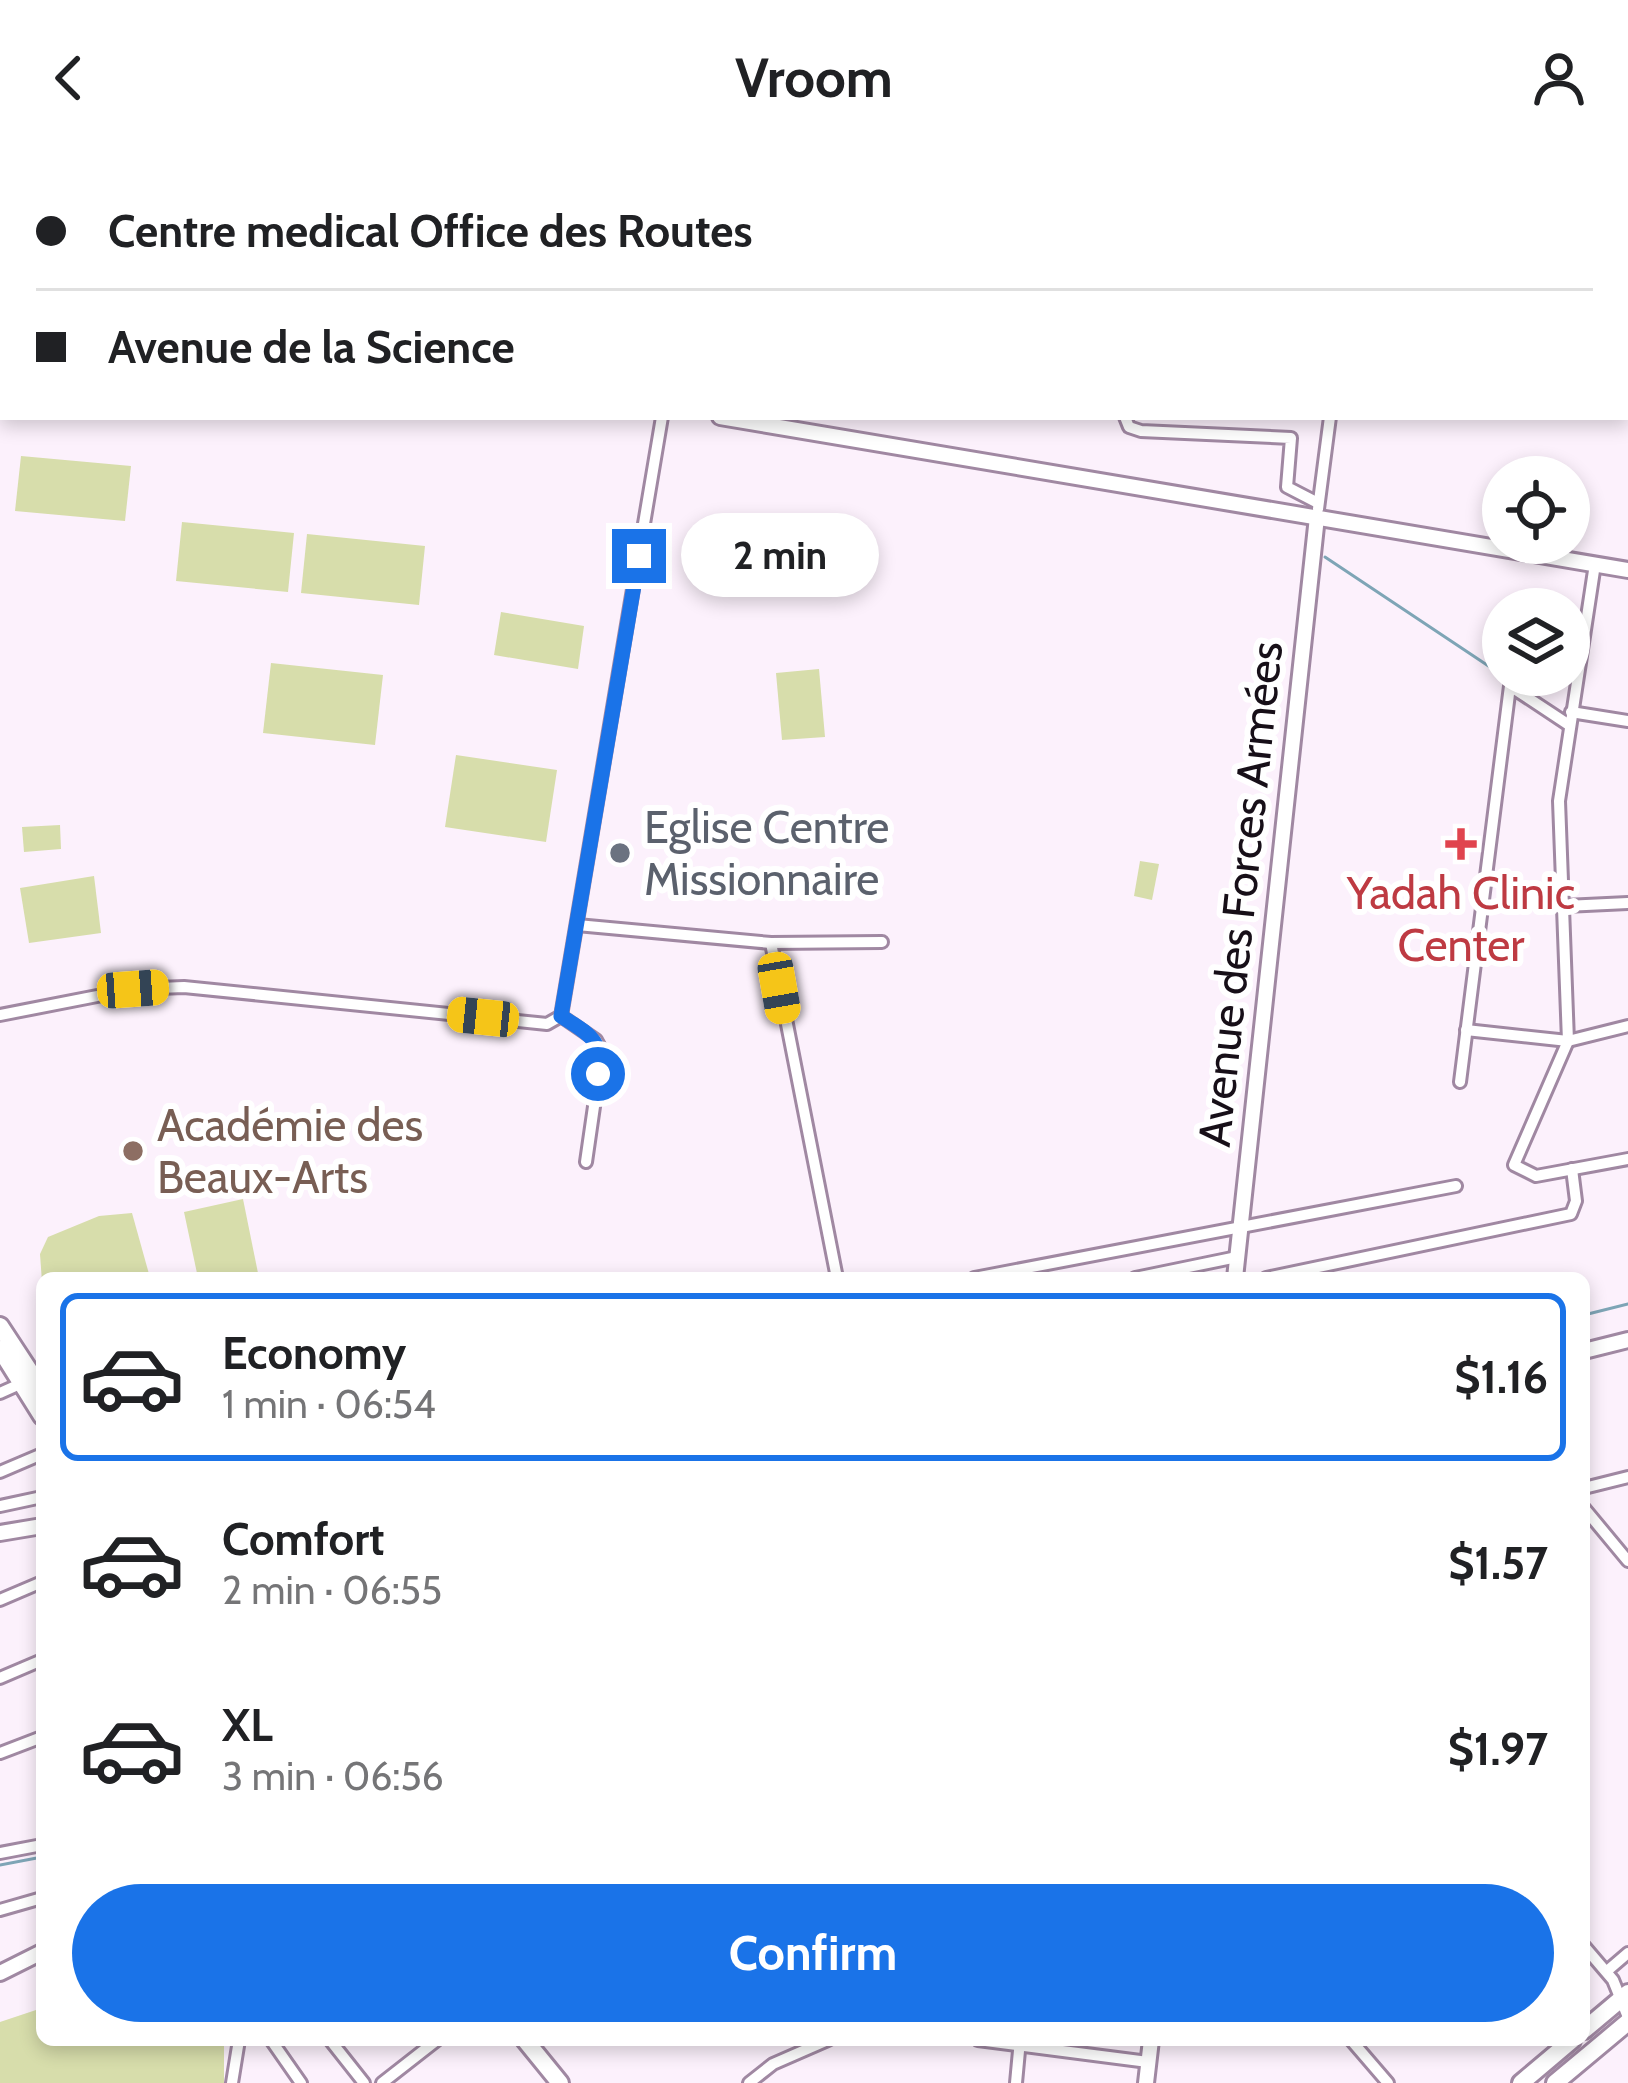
<!DOCTYPE html>
<html lang="en">
<head>
<meta charset="utf-8">
<style>
  body { margin:0; font-family:Cabin,sans-serif; background:#f2f2f2; color:#202124; height:100vh; display:flex; flex-direction:column; font-size:45px; white-space:nowrap }
  * { box-sizing:border-box; margin:0 }
  p { font-size:39px; color:#757577 }
  .icon { flex:none; width:66px; height:66px; fill:none; stroke:currentColor; stroke-width:2; stroke-linecap:round; stroke-linejoin:round }
  .map { position:relative; flex:1; overflow:hidden }
  .side { position:absolute; left:36px; top:1116px; width:1554px; height:774px; display:flex; flex-direction:column; background:#fff; border-radius:18px; box-shadow:0 6px 18px #0003 }
  .side>* { flex:none }
  .hud { position:absolute; left:0px; top:0px; width:1629px; height:264px; box-shadow:0 6px 18px #0003; display:grid; align-content:center; height:264px; padding:0 36px; background:#fff }
  .controls { position:absolute; left:1482px; top:300px; display:grid; gap:24px }
  .controls a { display:grid; place-items:center; width:108px; height:108px; border-radius:50%; background:#fff; box-shadow:0 6px 18px #0003; font-size:60px }
  .end { position:absolute; width:54px; height:54px; margin:-27px; border:15px solid #1a73e8; background:#fff; box-shadow:0 0 0 6px #fff }
  .from { border-radius:50% }
  .bubble { position:absolute; height:84px; border-radius:42px; background:#fff; box-shadow:0 6px 18px #0003; font-size:39px; font-weight:700; line-height:84px; text-align:center }
  .car { position:absolute; width:36px; height:72px; margin:-36px -18px; border-radius:15px; box-shadow:0 0 9px 3px #0007; background:linear-gradient(#f5c518 24%,#345 0 40%,#f5c518 0 76%,#345 0 86%,#f5c518 0) }
  .hud b { display:flex; align-items:center; gap:42px; height:114px; font-size:45px }
  .hud b+b { border-top:3px solid #e0e0e0 }
  .hud i { width:30px; height:30px; background:#202124 }
  ul { padding:21px 0 0; list-style:none }
  li { display:flex; align-items:center; gap:36px; height:168px; margin:0 24px 18px; padding:0 12px; border:6px solid transparent; border-radius:18px }
  li div { flex:1 }
  li b { display:block; font-size:45px }
  li em { font-style:normal; font-weight:700 }
  li.active { border-color:#1a73e8 }
  li>.icon { width:108px; height:108px; stroke-width:1.5 }
  .button { display:flex; gap:24px; margin-top:auto; padding:24px 36px }
  .button a { flex:1; height:138px; border-radius:72px; background:#1a73e8; color:#fff; font-size:48px; font-weight:700; line-height:138px; text-align:center }
  header { display:flex; justify-content:space-between; align-items:center; height:156px; padding:0 36px; background:#fff; font-size:54px; font-weight:700 }
  .map>svg:first-child { display:block }
  .green { fill:#d7ddab }
  .lines { fill:none; stroke-linecap:round; stroke-linejoin:round }
  .stream { stroke:#7ea5b6; stroke-width:3 }
  .street-casing { stroke:#a088a2; stroke-width:16 }
  .secondary-casing { stroke:#a088a2; stroke-width:20 }
  .primary-casing { stroke:#a088a2; stroke-width:22 }
  .street { stroke:#fff; stroke-width:10 }
  .secondary { stroke:#fff; stroke-width:14 }
  .primary { stroke:#fff; stroke-width:16 }
  .route { stroke:#1a73e8; stroke-width:15 }
  .health-dot { fill:#e0444e; stroke:#fff; stroke-width:4.5 }
  .worship-dot { fill:#6b7280; stroke:#fff; stroke-width:4.5 }
  .education-dot { fill:#8d6e63; stroke:#fff; stroke-width:4.5 }
  .labels { text-anchor:middle; stroke-width:12; stroke-linejoin:round; paint-order:stroke }
  .worship-label { font-size:45px; fill:#5b616d; stroke:#fff; text-anchor:start }
  .health-label { font-size:45px; fill:#be3a42; stroke:#fff }
  .street-label { font-size:45px; fill:#170f18; stroke:#fff }
  .education-label { font-size:45px; fill:#785e54; stroke:#fff; text-anchor:start }
</style>
</head>
<body>
<header><svg class="icon" aria-label="back" viewBox="0 0 24 24"><path d="M15 5l-7 7 7 7"/></svg>Vroom<svg class="icon" aria-label="person" viewBox="0 0 24 24"><circle cx="12" cy="8" r="4"/><path d="M4 21q1-7 8-7t8 7"/></svg></header>
<div class="map">
<svg width="1628" height="1927" viewBox="0 0 1628 1927">
  <rect width="100%" height="100%" fill="#fcf1fc"/>
  <g class="green">
    <path d="M21,300L131,310L125,365L15,355Z"/>
    <path d="M182,366L294,377L288,436L176,425Z"/>
    <path d="M307,378L425,390L419,449L301,437Z"/>
    <path d="M501,456L584,470L578,513L494,499Z"/>
    <path d="M271,507L383,519L375,589L263,577Z"/>
    <path d="M819,513L825,581L782,584L776,517Z"/>
    <path d="M456,599L557,614L546,686L445,671Z"/>
    <path d="M60,669L61,693L24,696L22,671Z"/>
    <path d="M1140,705L1159,708L1152,744L1134,740Z"/>
    <path d="M94,720L101,777L29,787L20,732Z"/>
    <path d="M243,1043L259,1122H198L184,1056Z"/>
    <path d="M132,1057L149,1118L42,1126L40,1098L48,1081L99,1060Z"/>
    <path d="M42,1852V1884H224V1927H0V1866Z"/>
  </g>
  <g class="lines">
    <g class="stream">
      <path d="M1325,401L1505,521"/>
      <path d="M1584,1159L1628,1148"/>
      <path d="M0,1709L42,1701"/>
    </g>
    <g class="street-casing">
      <g id="street">
        <path d="M106,0V3"/>
        <path d="M329,0V3"/>
        <path d="M1254,0L1273,3"/>
        <path d="M1321,0L1341,3"/>
        <path d="M1348,0L1350,3"/>
        <path d="M488,3H562"/>
        <path d="M977,3V0"/>
        <path d="M1564,3L1565,0"/>
        <path d="M1626,53H1628"/>
        <path d="M1626,162H1628"/>
        <path d="M1626,205H1628"/>
        <path d="M1125,261L1129,271L1141,275L1291,282L1287,331L1318,347"/>
        <path d="M1318,353L1330,261"/>
        <path d="M1595,408L1559,645L1568,885L1514,1009L1536,1020L1628,1003"/>
        <path d="M1571,556L1628,565"/>
        <path d="M1565,750L1628,747"/>
        <path d="M577,769L771,787L882,786"/>
        <path d="M771,787L837,1122"/>
        <path d="M0,859L133,833L184,831L547,868L561,860L662,261"/>
        <path d="M561,860L596,884L602,895L586,1006"/>
        <path d="M1466,874L1568,885L1628,870"/>
        <path d="M1460,926L1510,530L1569,569"/>
        <path d="M974,1122L1456,1030"/>
        <path d="M1135,1122L1237,1101"/>
        <path d="M1266,1122L1571,1058L1576,1045L1572,1013"/>
        <path d="M0,1237L20,1228"/>
        <path d="M0,1316L42,1298"/>
        <path d="M1584,1332L1628,1321"/>
        <path d="M0,1350L42,1341"/>
        <path d="M1584,1352L1628,1405"/>
        <path d="M0,1444L42,1426"/>
        <path d="M0,1522L42,1504"/>
        <path d="M0,1597L42,1581"/>
        <path d="M0,1697L42,1689"/>
        <path d="M0,1754L42,1742"/>
        <path d="M1584,1790L1613,1824L1628,1861"/>
        <path d="M1607,1815L1628,1797"/>
        <path d="M271,1884L301,1927"/>
        <path d="M330,1884L364,1927"/>
        <path d="M978,1884L1148,1906"/>
        <path d="M1351,1884L1388,1927"/>
        <path d="M232,1927L239,1884"/>
        <path d="M382,1927L437,1884"/>
        <path d="M749,1927L773,1908L828,1884"/>
        <path d="M1016,1927L1020,1884"/>
      </g>
    </g>
    <g class="secondary-casing">
      <g id="secondary">
        <path d="M0,180H3"/>
        <path d="M720,261L1628,414"/>
        <path d="M1235,1122L1317,361"/>
        <path d="M1584,1195L1628,1184"/>
        <path d="M0,1377L42,1370"/>
        <path d="M0,1817L42,1796"/>
        <path d="M1146,1927L1151,1884"/>
      </g>
    </g>
    <g class="primary-casing">
      <g id="primary">
        <path d="M0,1170L42,1234"/>
        <path d="M0,1193L42,1260"/>
        <path d="M1584,1874L1628,1837"/>
        <path d="M525,1884L560,1927"/>
        <path d="M1521,1927L1572,1884"/>
        <path d="M1555,1927L1628,1866"/>
      </g>
    </g>
    <use href="#street" class="street"/>
    <use href="#secondary" class="secondary"/>
    <use href="#primary" class="primary"/>
  </g>
  <g class="lines">
    <path class="route" d="M598,918C604,883 588,878 561,860L639,400"/>
  </g>
  <path class="health-dot" d="M1455 670h12v12h12v12h-12v12h-12v-12h-12v-12h12z"/>
  <circle class="worship-dot" cx="620" cy="697" r="12"/>
  <circle class="education-dot" cx="133" cy="995" r="12"/>
  <g class="labels">
    <g class="worship-label">
      <text x="644" y="687">Eglise Centre<tspan x="644" dy="52">Missionnaire</tspan></text>
    </g>
    <g class="health-label">
      <text x="1461" y="753">Yadah Clinic<tspan x="1461" dy="52">Center</tspan></text>
    </g>
    <g class="street-label">
      <text transform="translate(1240 738) rotate(-84)" y="16">Avenue des Forces Armées</text>
    </g>
    <g class="education-label">
      <text x="157" y="985">Académie des<tspan x="157" dy="52">Beaux-Arts</tspan></text>
    </g>
  </g>
</svg>
<div class="controls">
<a><svg class="icon" aria-label="locate" viewBox="0 0 24 24"><circle cx="12" cy="12" r="6"/><path d="M12 2v4M12 18v4M2 12h4M18 12h4"/></svg></a>
<a><svg class="icon" aria-label="layers" viewBox="0 0 24 24"><path d="M12 4l9 5-9 5-9-5zM3 14l9 5 9-5"/></svg></a>
</div>
<i class="end from" style="left:598px;top:918px"></i>
<i class="end" style="left:639px;top:400px"></i>
<div class="bubble" style="left:681px;top:357px;width:198px">2 min</div>
<i class="car" style="left:779px;top:832px;rotate:170deg"></i>
<i class="car" style="left:133px;top:833px;rotate:86deg"></i>
<i class="car" style="left:483px;top:861px;rotate:276deg"></i>
<div class="hud">
<b><i class="from"></i>Centre medical Office des Routes</b>
<b><i></i>Avenue de la Science</b>
</div>
<section class="side">
<ul>
<li class="active"><svg class="icon" aria-label="car" viewBox="0 0 24 24"><path d="M5 17H2v-5l4-1 3-4h7l3 4 3 1v5h-3M9 17h6M6 11h13"/><circle cx="7" cy="17" r="2"/><circle cx="17" cy="17" r="2"/></svg><div><b>Economy</b><p>1 min · 06:54</p></div><em>$1.16</em></li>
<li><svg class="icon" aria-label="car" viewBox="0 0 24 24"><path d="M5 17H2v-5l4-1 3-4h7l3 4 3 1v5h-3M9 17h6M6 11h13"/><circle cx="7" cy="17" r="2"/><circle cx="17" cy="17" r="2"/></svg><div><b>Comfort</b><p>2 min · 06:55</p></div><em>$1.57</em></li>
<li><svg class="icon" aria-label="car" viewBox="0 0 24 24"><path d="M5 17H2v-5l4-1 3-4h7l3 4 3 1v5h-3M9 17h6M6 11h13"/><circle cx="7" cy="17" r="2"/><circle cx="17" cy="17" r="2"/></svg><div><b>XL</b><p>3 min · 06:56</p></div><em>$1.97</em></li>
</ul>
<div class="button"><a>Confirm</a></div>
</section>
</div>
</body>
</html>
